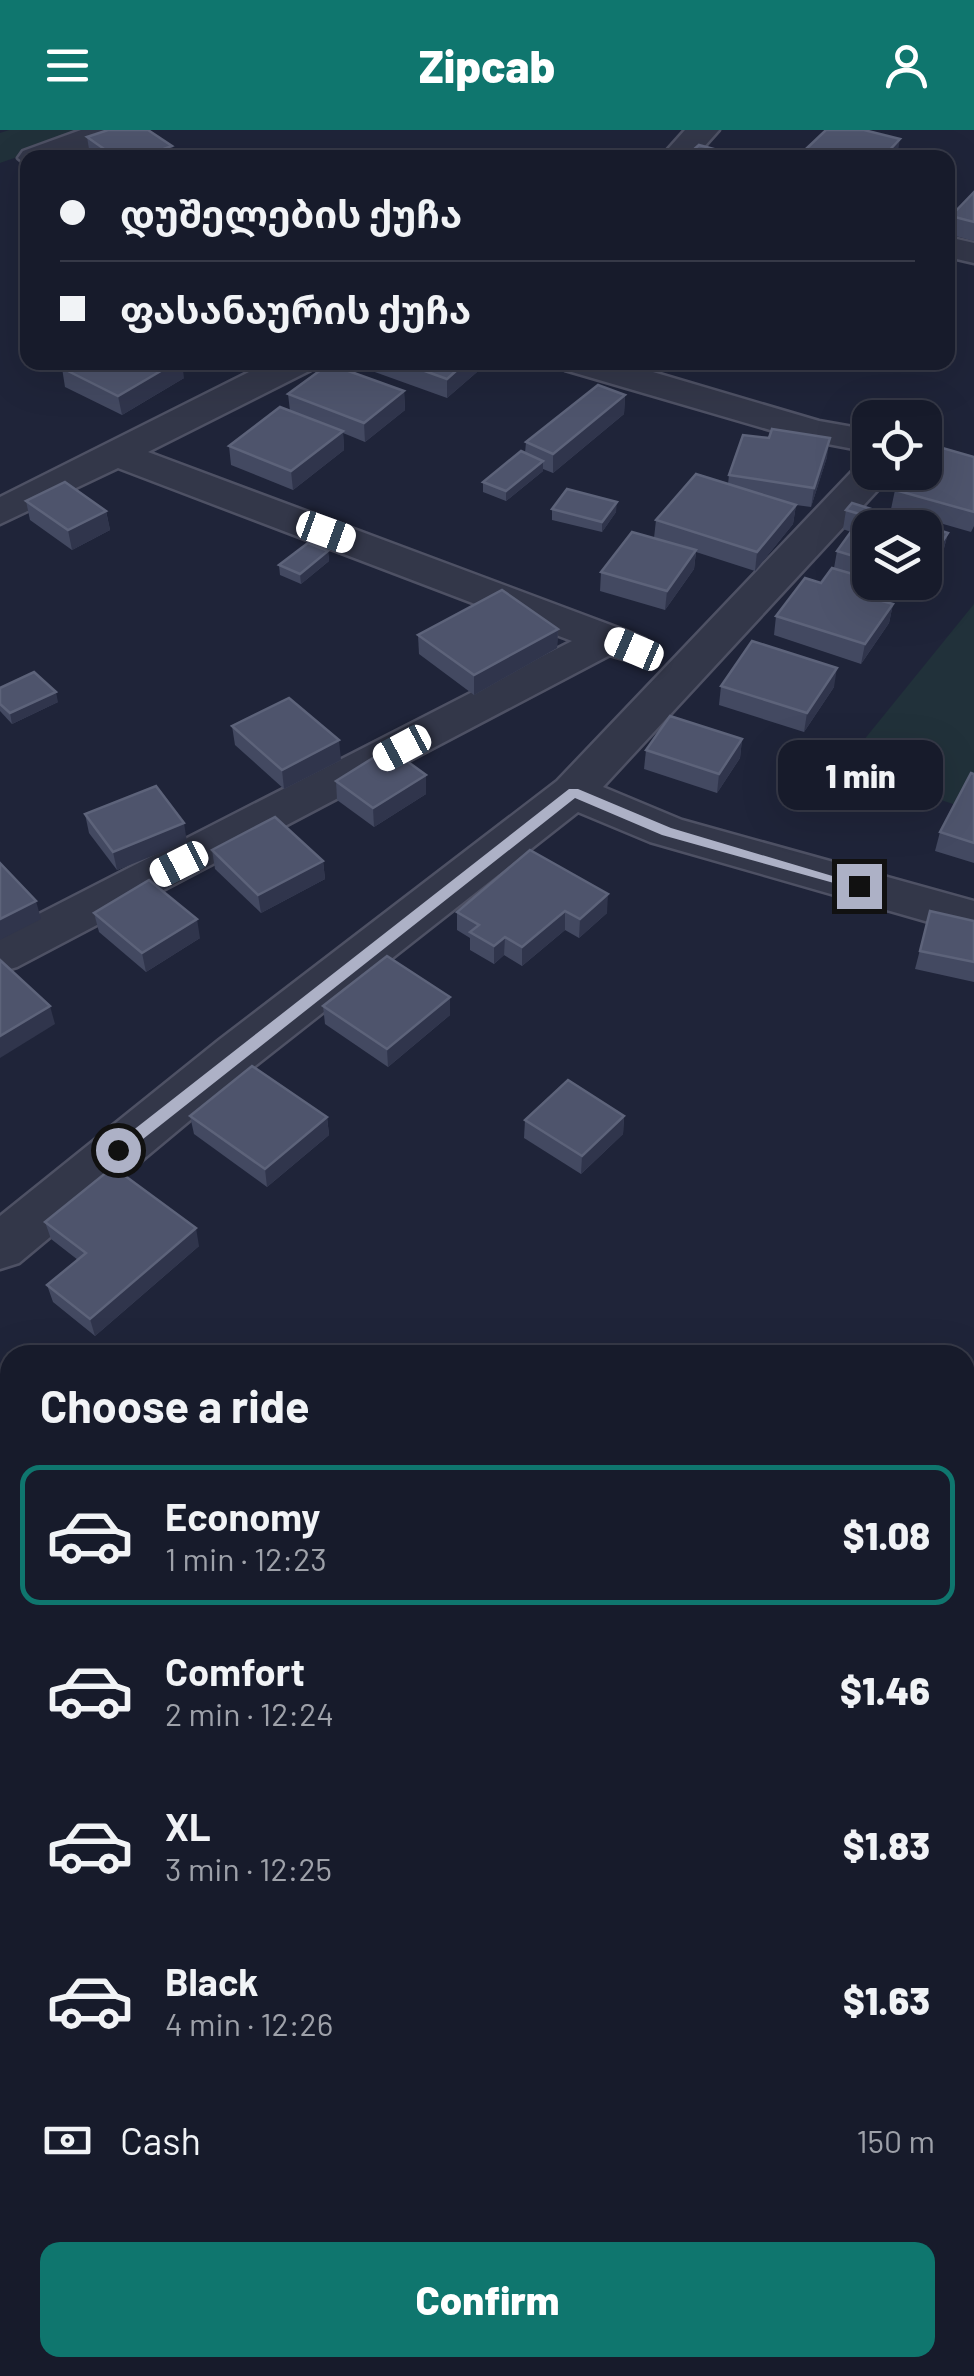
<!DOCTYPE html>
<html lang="en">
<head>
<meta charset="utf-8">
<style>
  body { margin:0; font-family:Barlow,"Noto Sans Georgian",sans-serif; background:#242837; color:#f1f3f6; height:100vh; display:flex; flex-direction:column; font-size:38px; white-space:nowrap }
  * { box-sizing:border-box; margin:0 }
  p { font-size:32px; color:#9ea1a9 }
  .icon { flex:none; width:55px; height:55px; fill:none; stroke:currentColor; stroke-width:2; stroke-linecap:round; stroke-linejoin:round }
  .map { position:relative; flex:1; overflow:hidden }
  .side { position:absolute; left:0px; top:1215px; width:975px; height:1032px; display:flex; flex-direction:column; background:#171b2b; border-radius:30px 30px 0 0; box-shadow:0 10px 40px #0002,0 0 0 2px #363947 }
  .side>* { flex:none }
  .hud { position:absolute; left:20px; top:20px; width:935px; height:220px; border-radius:20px; box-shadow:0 10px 40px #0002,0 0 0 2px #363947; display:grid; align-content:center; height:220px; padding:0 40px; background:#171b2b }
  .buttons { position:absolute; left:852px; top:270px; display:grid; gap:20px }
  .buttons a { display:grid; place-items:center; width:90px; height:90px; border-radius:20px; background:#171b2b; box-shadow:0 10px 40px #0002,0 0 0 2px #363947; font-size:50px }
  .end { position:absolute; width:45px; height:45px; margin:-22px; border:12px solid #adb1c6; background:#111; box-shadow:0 0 0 5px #111 }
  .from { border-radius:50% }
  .bubble { position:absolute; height:70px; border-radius:20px; background:#171b2b; box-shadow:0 10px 40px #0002,0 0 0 2px #363947; font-size:32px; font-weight:800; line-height:70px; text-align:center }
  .car { position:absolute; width:30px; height:60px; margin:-30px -15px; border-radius:12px; box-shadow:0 0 8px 2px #0007; background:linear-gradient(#fff 24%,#345 0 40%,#fff 0 76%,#345 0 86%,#fff 0) }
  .hud b { display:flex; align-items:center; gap:35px; height:95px; font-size:38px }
  .hud b+b { border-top:2px solid #363947 }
  .hud i { width:25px; height:25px; background:#f1f3f6 }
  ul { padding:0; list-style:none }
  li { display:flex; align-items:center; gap:30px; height:140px; margin:0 20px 15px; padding:0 20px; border:5px solid transparent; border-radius:20px }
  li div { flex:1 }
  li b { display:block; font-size:38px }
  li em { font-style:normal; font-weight:800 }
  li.active { border-color:#0f766e }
  li>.icon { width:90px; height:90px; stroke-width:1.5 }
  h2 { padding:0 40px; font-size:45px; line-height:120px }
  .pay { display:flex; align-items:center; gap:25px; height:110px; padding:0 40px; font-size:38px }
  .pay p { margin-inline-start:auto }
  .primary-button { display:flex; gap:20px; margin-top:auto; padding:20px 40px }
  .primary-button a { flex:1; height:115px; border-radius:20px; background:#0f766e; color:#fff; font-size:40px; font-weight:800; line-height:115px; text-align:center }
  header { display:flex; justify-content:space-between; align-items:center; height:130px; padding:0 40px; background:#0f766e; color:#fff; font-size:45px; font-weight:800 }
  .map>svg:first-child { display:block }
  .green { fill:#21313a }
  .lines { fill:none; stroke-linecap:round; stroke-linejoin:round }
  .minor-casing { stroke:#4e5164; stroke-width:5 }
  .path { stroke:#3f4e57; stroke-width:8; stroke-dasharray:10 10; stroke-linecap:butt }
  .minor { fill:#333749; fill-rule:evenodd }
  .wall { fill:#434961 }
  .shaded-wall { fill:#30354c }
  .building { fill:#4e546c; stroke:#5d637a; stroke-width:2.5 }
  .route { fill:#adb1c6 }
</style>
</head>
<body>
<header><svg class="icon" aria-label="menu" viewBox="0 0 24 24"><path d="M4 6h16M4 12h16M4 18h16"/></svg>Zipcab<svg class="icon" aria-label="person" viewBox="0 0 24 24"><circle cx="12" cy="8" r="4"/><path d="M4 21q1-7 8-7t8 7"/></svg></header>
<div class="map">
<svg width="974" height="2246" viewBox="0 0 974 2246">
  <rect width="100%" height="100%" fill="#1f2439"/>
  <g class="green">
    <path d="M9,0H95L0,33V3Z"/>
    <path d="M974,474V681L842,637Z"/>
    <path d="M716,2238H865L867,2246H708Z"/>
  </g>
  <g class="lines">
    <g class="minor-casing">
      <g id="minor">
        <path d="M81,0H126L121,7L65,28H28V36L18,28L23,21Z"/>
        <path d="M685,0H719L694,28H660Z"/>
        <path d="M948,107L974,113V133L948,127Z"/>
        <path d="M269,232H316L311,240L148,322L624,500L645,509L651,518L645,527L630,531L610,525L17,837L0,842V804L572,511L118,338L0,394V367Z"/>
        <path d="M560,232H619L819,291L870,300V322L801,309L565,240Z"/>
        <path d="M870,331V342H892L887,350L603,657L682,690L974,771V805L650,712L578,682L255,936L19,1133L0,1139V1086L219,910L557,651L859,334Z"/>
      </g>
    </g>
    <g class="path">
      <path d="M965,1577L974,1581"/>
      <path d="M965,2107L974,2098"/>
      <path d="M835,2246L843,2238"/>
    </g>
    <use href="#minor" class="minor"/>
  </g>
  <g class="wall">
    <path d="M87,7L172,16L174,28H93L90,25Z"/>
    <path d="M806,19L897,28H805Z"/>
    <path d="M974,62V111L948,104L951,86Z"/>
    <path d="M371,232H477V242L447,268L372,241Z"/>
    <path d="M62,238L184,248L122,285L65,257Z"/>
    <path d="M404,261L405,280L365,312L343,303L344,320L293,360L231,335L229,316L290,281L288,264Z"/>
    <path d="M625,265L624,284L553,343L543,339V341L506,371L483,362V352L525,323L526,312Z"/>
    <path d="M827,327L811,377L796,375L793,394L755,441L696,422L694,439L665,480L600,461L601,442L654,408L656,390L728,354L729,345Z"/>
    <path d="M974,327V396L971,402L891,379L895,360L905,345L898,343L925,342Z"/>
    <path d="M26,371L106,381L110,400L72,420L30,390Z"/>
    <path d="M552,379L616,382L602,402L552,390Z"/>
    <path d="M846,380L948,403L943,422L870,398V452H924L915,465L885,456L882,471L893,474L889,493L861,534L774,505L776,486L821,453L834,438L837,421L851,402L843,399Z"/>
    <path d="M328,421L329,431L301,454L280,445L279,435Z"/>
    <path d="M558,499L557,518L474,565L419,524L418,505Z"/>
    <path d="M721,556L834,557L804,602L719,575Z"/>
    <path d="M0,558L58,572L12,594L0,581Z"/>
    <path d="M232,596L341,630L284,659L235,615Z"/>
    <path d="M742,609L740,628L717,663L644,639L646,620Z"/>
    <path d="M974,644V733L935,721L940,702Z"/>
    <path d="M426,645V664L374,697L337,670L336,651Z"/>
    <path d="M85,684L187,712L117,740L89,703Z"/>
    <path d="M212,720L323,731L325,749L261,783L215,739Z"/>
    <path d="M530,720L607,783L579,808L565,800L522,836L504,825L494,834L470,820V808L457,800V782Z"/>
    <path d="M930,781L974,791V852L915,839Z"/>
    <path d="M94,783L200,808L146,842L99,802Z"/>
    <path d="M323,876L450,885L388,937L325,894Z"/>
    <path d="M190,986L327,987L329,1005L267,1057L194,1004Z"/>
    <path d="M624,986L623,1004L581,1044L524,1008L525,990Z"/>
    <path d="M45,1092L199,1116L95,1206L53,1172L47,1155L78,1130L51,1109Z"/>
  </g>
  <g class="shaded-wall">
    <path d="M900,9L897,27L882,28Z"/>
    <path d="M172,16L174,28H139Z"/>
    <path d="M176,232H182L184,248L122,285L118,266Z"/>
    <path d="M466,232H477V242L447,268V249Z"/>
    <path d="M404,261L405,280L365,312L364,293Z"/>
    <path d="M625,265L624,284L553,343V324Z"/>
    <path d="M343,301L344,320L293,360L291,341Z"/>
    <path d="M830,308L827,327L811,377L814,358Z"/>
    <path d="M543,331V341L506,371V361Z"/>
    <path d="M617,372L616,382L602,402V392Z"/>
    <path d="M796,375L793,394L755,441L757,422Z"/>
    <path d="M106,381L110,400L72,420L68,400Z"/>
    <path d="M948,403L943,422L925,450V438Z"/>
    <path d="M696,420L694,439L665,480L667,461Z"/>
    <path d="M328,421L329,431L301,454L300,444Z"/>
    <path d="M918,452H924L915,465Z"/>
    <path d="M885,454L882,473L875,469Z"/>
    <path d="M893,474L889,493L861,534L865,514Z"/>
    <path d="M558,499L557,518L474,565V545Z"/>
    <path d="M837,538L834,557L804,602L807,583Z"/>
    <path d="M56,562L58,572L12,594L10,583Z"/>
    <path d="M742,609L740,628L717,663L719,644Z"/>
    <path d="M339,610L341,630L284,659L282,640Z"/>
    <path d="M426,645V664L374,697L373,678Z"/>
    <path d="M184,693L187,712L117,740L113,722Z"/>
    <path d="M323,731L325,749L261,783L258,765Z"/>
    <path d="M608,764L607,783L579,808L580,789Z"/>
    <path d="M36,771L41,789L0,810V789Z"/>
    <path d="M565,781V800L522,836V817Z"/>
    <path d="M197,789L200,808L146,842L142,823Z"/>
    <path d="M505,807L504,825L494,834V816Z"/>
    <path d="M450,867V885L388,937L387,919Z"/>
    <path d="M50,876L55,894L0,928V906Z"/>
    <path d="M624,986L623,1004L581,1044L582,1026Z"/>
    <path d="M327,987L329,1005L267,1057L265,1039Z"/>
    <path d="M196,1098L199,1116L95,1206L90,1189Z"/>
    <path d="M10,1783V1806L0,1821V1798Z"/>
  </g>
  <g class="building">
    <path d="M108,0H148L172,16L139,28H117L87,7Z"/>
    <path d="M826,0H864L900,9L882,28H838L806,19Z"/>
    <path d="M699,15L732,24L728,28H684Z"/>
    <path d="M974,62V92L951,86Z"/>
    <path d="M72,232H176L118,266L62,238Z"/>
    <path d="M400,232H466L447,249Z"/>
    <path d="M329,234L404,261L364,293L288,264Z"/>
    <path d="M598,255L625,265L553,324L526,312Z"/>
    <path d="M280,277L343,301L291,341L229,316Z"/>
    <path d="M772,299L830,308L814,358L729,345L743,305L769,308Z"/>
    <path d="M925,313L974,327V382L895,360L907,342H925Z"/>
    <path d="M521,321L543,331L506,361L483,352Z"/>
    <path d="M696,344L796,375L757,422L656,390Z"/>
    <path d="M65,352L106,381L68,400L26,371Z"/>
    <path d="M567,359L617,372L602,392L552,379Z"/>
    <path d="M852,373L948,403L925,438V398H870V431L837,421L863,385L846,380Z"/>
    <path d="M632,402L696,420L667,461L601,442Z"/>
    <path d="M308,413L328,421L300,444L279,435Z"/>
    <path d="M832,438L870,449V452L885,454L875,469L893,474L865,514L776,486L805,448L821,453Z"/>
    <path d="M502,460L558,499L474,545L418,505Z"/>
    <path d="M752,511L837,538L807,583L721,556Z"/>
    <path d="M34,542L56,562L10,583L0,574V558Z"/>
    <path d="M289,568L339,610L282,640L232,596Z"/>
    <path d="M670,586L742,609L719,644L646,620Z"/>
    <path d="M389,618L426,645L373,678L336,651Z"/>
    <path d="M971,643L974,644V713L940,702Z"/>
    <path d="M156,656L184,693L113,722L85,684Z"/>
    <path d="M275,687L323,731L258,765L212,720Z"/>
    <path d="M530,720L608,764L580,789L565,781L522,817L505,807L494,816L470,802L479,795L457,782Z"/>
    <path d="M0,733L36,771L0,789Z"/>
    <path d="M149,750L197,789L142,823L94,783Z"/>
    <path d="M930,781L974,791V832L920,821Z"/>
    <path d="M387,826L450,867L387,919L323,876Z"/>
    <path d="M0,830L50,876L0,906Z"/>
    <path d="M252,936L327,987L265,1039L190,986Z"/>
    <path d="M568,950L624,986L582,1026L525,990Z"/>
    <path d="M113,1037L196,1098L90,1189L47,1155L86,1123L45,1092Z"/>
    <path d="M0,1777L10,1782L0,1798Z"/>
  </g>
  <path class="route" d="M569,659H578L671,698L866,756L859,760L662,705L575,668L124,1024H113V1016Z"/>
</svg>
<div class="buttons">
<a><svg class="icon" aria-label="locate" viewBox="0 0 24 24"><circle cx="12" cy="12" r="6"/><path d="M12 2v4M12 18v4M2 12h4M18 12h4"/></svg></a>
<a><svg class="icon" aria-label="layers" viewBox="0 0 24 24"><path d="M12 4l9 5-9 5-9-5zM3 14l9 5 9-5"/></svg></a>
</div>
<i class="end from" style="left:118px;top:1020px"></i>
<i class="end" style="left:859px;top:756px"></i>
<div class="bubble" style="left:778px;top:610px;width:165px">1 min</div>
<i class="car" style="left:326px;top:402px;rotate:110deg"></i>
<i class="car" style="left:634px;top:519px;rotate:293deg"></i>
<i class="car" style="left:402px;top:618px;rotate:242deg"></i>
<i class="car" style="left:179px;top:734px;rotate:243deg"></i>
<div class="hud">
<b><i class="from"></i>დუშელების ქუჩა</b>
<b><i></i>ფასანაურის ქუჩა</b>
</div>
<section class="side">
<h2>Choose a ride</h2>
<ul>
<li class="active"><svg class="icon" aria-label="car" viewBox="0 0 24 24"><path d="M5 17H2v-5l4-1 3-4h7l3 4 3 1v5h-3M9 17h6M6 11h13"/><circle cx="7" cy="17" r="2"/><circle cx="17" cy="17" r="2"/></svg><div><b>Economy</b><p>1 min · 12:23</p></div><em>$1.08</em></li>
<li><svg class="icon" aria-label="car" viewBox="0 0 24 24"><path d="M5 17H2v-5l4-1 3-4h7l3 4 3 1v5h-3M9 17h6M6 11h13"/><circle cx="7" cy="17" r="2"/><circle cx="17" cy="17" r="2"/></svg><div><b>Comfort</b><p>2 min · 12:24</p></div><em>$1.46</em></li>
<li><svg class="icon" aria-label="car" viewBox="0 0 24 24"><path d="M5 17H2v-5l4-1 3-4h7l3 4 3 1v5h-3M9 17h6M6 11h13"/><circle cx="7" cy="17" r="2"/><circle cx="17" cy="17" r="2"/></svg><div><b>XL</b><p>3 min · 12:25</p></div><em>$1.83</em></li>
<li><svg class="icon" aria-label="car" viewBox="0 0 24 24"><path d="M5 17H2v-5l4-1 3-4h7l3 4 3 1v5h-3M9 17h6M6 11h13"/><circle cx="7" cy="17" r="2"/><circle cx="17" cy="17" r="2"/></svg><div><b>Black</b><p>4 min · 12:26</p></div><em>$1.63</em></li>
</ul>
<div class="pay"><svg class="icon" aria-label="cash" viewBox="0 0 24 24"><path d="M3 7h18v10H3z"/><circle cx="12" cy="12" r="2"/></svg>Cash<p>150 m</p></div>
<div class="primary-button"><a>Confirm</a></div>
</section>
</div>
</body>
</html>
